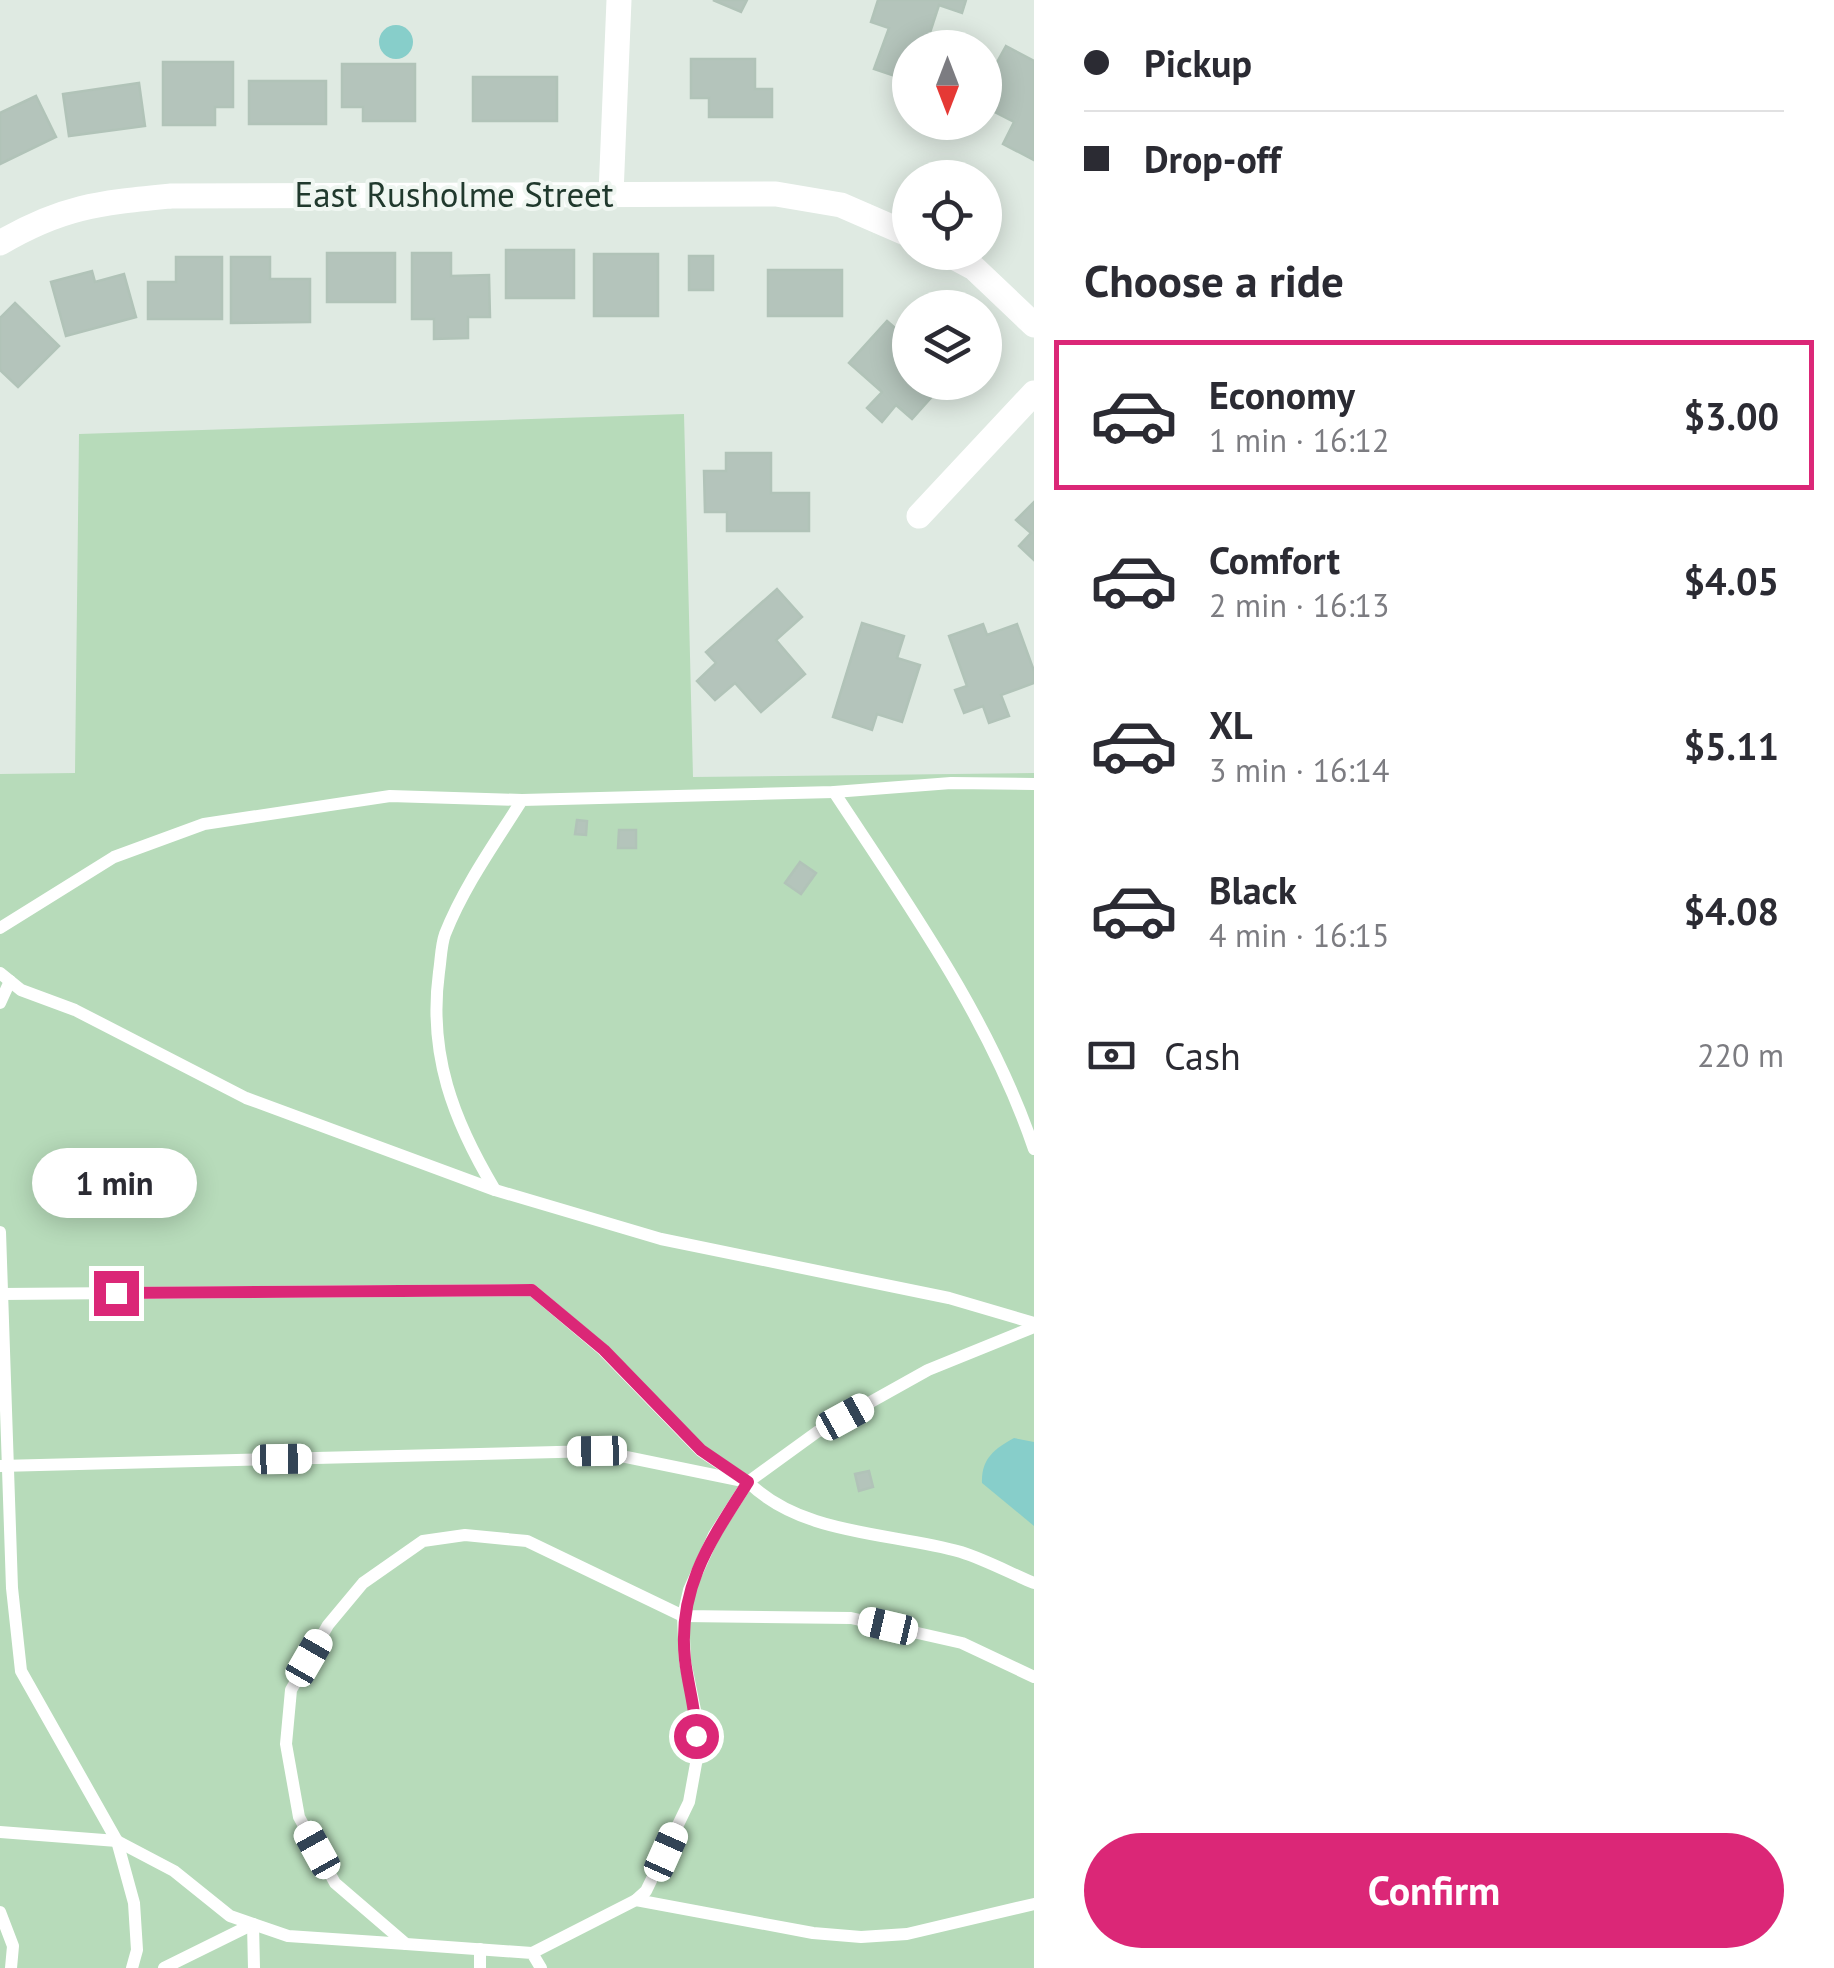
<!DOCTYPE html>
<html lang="en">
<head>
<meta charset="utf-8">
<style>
  body { margin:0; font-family:"PT Sans",sans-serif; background:#f7f7f7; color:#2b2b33; height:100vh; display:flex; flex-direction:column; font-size:38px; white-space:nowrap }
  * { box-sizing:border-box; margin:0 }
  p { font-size:32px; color:#7c7c81 }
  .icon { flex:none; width:55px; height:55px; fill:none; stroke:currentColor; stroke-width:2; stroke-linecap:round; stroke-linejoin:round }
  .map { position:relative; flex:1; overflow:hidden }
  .drawer { display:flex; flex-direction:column; background:#fff; width:800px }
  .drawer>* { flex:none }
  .hud { display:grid; align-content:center; height:220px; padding:0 50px; background:#fff }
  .needle { width:65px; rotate:180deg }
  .tools { position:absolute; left:892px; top:30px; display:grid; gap:20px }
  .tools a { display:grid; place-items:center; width:110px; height:110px; border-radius:50%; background:#fff; box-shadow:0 5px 25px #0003; font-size:50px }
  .end { position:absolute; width:45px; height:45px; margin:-22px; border:12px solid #db2777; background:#fff; box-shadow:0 0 0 5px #fff }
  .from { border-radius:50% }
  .bubble { position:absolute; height:70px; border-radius:35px; background:#fff; box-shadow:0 5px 25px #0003; font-size:32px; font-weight:800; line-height:70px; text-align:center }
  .car { position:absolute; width:30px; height:60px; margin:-30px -15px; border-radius:12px; box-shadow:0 0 8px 2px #0007; background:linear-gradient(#fff 24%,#345 0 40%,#fff 0 76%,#345 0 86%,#fff 0) }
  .hud b { display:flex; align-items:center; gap:35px; height:95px; font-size:38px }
  .hud b+b { border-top:2px solid #e1e1e2 }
  .hud i { width:25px; height:25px; background:#2b2b33 }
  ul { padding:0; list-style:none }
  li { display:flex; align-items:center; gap:30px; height:150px; margin:0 20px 15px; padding:0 30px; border:5px solid transparent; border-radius:0px }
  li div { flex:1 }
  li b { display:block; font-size:38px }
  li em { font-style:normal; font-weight:800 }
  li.selected { border-color:#db2777 }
  li>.icon { width:90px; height:90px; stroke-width:1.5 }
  h2 { padding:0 50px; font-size:45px; line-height:120px }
  .pay { display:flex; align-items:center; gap:25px; height:110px; padding:0 50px; font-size:38px }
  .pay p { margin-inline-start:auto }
  .cta { display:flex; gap:20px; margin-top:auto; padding:20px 50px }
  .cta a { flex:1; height:115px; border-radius:60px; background:#db2777; color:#fff; font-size:40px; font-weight:800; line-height:115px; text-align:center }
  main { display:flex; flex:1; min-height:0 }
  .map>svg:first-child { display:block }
  .green { fill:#b7dbba }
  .water { fill:#87ceca }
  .building { fill:#b4c4bb; stroke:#b1c3b8; stroke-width:2.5 }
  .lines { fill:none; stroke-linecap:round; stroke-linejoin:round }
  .lane { stroke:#fff; stroke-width:12 }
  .street { stroke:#fff; stroke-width:25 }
  .route { stroke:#db2777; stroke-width:12 }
  .labels { text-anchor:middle; stroke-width:8; stroke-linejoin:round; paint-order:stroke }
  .street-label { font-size:35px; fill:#20392d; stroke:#eff6f1 }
</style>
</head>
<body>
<main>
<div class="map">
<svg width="1034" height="1968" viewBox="0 0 1034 1968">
  <rect width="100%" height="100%" fill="#dfeae2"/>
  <path class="green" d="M684,414L693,777L1034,773V1968H0V774L75,773L79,434Z"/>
  <g class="water">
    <circle cx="396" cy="42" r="17"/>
    <path d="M1014,1438L1034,1442V1526L982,1483C981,1459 994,1449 1014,1438Z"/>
  </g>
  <g class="building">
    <path d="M713,0H747L741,12Z"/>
    <path d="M878,0H966L962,13L939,5L925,48H910V81L874,69L889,28L871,22Z"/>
    <path d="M1006,46L1034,61V160L1003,144L1014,122L985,107V84Z"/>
    <path d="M691,59H755V89H772V117H709V98H691Z"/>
    <path d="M163,62H233V107H215V125H163Z"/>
    <path d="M342,64H415V121H363V107H342Z"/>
    <rect x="473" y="77" width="84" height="44"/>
    <rect x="249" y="81" width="77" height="43"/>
    <path d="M139,83L145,126L69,136L63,94Z"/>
    <path d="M36,96L56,137L0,164V113Z"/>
    <rect x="506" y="250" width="68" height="48"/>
    <rect x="327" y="253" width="68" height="49"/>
    <path d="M412,253H451V276L489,275L490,317H468V338L434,339V319H412Z"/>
    <rect x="594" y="254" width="64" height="62"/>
    <rect x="689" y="256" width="24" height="34"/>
    <path d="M176,257H222V319H148V282H176Z"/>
    <path d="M231,257H270V279H310V322L231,323Z"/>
    <rect x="768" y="270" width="74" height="46"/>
    <path d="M92,271L95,282L124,274L136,317L66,336L51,282Z"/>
    <path d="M15,303L59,346L18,387L0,370V318Z"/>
    <path d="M887,321L910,341V382H945L912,419L896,405L882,422L867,408L882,392L849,363Z"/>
    <path d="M726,453H771V493H809V531H727V512H705L704,471H726Z"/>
    <path d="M1034,502V560L1019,546L1031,533L1016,520Z"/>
    <path d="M777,589L802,617L776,640L805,674L761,712L735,683L715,700L697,681L716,663L706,652Z"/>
    <path d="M862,623L904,636L897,658L920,665L902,722L877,714L872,730L833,717Z"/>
    <path d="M983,624L987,635L1017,624L1034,671V683L1001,695L1009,716L989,723L983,706L964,713L955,690L967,686L949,636Z"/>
    <path d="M577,820L587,821L586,835L575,834Z"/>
    <path d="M619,830H636V848H618Z"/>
    <path d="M800,862L816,873L801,894L785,883Z"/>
    <path d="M869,1471L873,1487L859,1491L855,1474Z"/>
  </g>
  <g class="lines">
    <g class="lane">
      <path d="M834,792C909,906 990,1019 1034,1149"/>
      <path d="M0,928L114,857L204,824L390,796L522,800"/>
      <path d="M0,973L21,990L75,1010L246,1098L495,1190L661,1239L949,1298L1034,1323"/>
      <path d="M0,1003L10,981"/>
      <path d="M495,1190C453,1120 428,1054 439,972C441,959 441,945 445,934C464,886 495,843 522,800L834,792L951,783L1034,784"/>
      <path d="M0,1232L12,1588L21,1671L117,1841L134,1903L137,1950L132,1968"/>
      <path d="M0,1294L532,1290L603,1350L701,1451L740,1477"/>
      <path d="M0,1466L597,1451L748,1482C803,1536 891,1532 961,1552C986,1560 1010,1573 1034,1583"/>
      <path d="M0,1832L117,1841L174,1871L230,1916L253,1924L254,1968"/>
      <path d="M636,1900L646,1891L689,1802L697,1758L696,1715L685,1661L683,1616L689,1590L714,1535L748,1482L817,1432L928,1370L1034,1327"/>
      <path d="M0,1912L13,1946L11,1968"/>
      <path d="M532,1953L636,1900L813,1933L861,1937L907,1934L1034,1904"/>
      <path d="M164,1968L253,1924L288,1936L406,1944"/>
      <path d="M480,1968V1949"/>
      <path d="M541,1968L532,1953L406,1944L335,1883L299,1817L286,1744L291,1690L328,1625L363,1583L423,1541L465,1535L527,1541L683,1616L851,1618L962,1643L1034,1677"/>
    </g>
    <g class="street">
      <path d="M611,194L619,0"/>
      <path d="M0,243C63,206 100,203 171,196L776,194L841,205L910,235"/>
      <path d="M944,252L974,268L1034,325"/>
      <path d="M919,516L1034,393"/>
    </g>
  </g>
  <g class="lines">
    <path class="route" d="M116,1293L532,1290L604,1350L701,1450L748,1482C711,1540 677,1588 685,1660C688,1686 696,1710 696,1736"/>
  </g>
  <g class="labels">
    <g class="street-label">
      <text x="454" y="207">East Rusholme Street</text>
    </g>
  </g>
</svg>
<div class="tools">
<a><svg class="needle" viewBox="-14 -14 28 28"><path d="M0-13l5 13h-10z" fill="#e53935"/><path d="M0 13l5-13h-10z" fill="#7c7c81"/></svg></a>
<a><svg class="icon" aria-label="locate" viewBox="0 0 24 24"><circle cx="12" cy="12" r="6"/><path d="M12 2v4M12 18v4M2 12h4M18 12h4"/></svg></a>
<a><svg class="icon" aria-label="layers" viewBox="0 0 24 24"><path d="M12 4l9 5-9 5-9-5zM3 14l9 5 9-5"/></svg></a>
</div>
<i class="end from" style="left:696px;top:1736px"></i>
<i class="end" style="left:116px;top:1293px"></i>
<div class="bubble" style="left:32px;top:1148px;width:165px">1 min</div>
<i class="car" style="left:845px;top:1417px;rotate:61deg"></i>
<i class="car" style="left:597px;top:1451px;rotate:269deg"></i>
<i class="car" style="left:282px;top:1459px;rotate:89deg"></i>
<i class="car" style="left:888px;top:1626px;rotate:283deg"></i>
<i class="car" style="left:309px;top:1658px;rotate:30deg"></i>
<i class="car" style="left:317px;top:1850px;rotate:331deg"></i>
<i class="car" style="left:666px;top:1852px;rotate:24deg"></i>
</div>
<section class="drawer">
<div class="hud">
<b><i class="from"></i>Pickup</b>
<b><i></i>Drop-off</b>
</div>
<h2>Choose a ride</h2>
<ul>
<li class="selected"><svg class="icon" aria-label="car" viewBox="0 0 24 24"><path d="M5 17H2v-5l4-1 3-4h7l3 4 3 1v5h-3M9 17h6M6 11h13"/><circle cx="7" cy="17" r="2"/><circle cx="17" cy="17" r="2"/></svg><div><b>Economy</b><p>1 min · 16:12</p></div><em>$3.00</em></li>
<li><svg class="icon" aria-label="car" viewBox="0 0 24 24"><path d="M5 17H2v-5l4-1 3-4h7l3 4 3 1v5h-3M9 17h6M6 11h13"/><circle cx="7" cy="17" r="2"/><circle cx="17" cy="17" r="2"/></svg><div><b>Comfort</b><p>2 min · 16:13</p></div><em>$4.05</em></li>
<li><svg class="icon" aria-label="car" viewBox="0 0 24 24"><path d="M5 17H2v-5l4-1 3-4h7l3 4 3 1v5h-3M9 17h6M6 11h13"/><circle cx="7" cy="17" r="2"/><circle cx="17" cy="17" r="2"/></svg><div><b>XL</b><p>3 min · 16:14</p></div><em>$5.11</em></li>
<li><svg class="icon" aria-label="car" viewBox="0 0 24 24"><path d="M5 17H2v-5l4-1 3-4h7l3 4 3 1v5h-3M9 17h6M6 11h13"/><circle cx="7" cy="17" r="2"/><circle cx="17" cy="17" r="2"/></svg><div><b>Black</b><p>4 min · 16:15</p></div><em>$4.08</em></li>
</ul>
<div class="pay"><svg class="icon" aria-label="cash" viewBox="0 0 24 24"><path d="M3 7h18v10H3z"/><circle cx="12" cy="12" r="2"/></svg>Cash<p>220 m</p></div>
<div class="cta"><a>Confirm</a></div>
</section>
</main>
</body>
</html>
